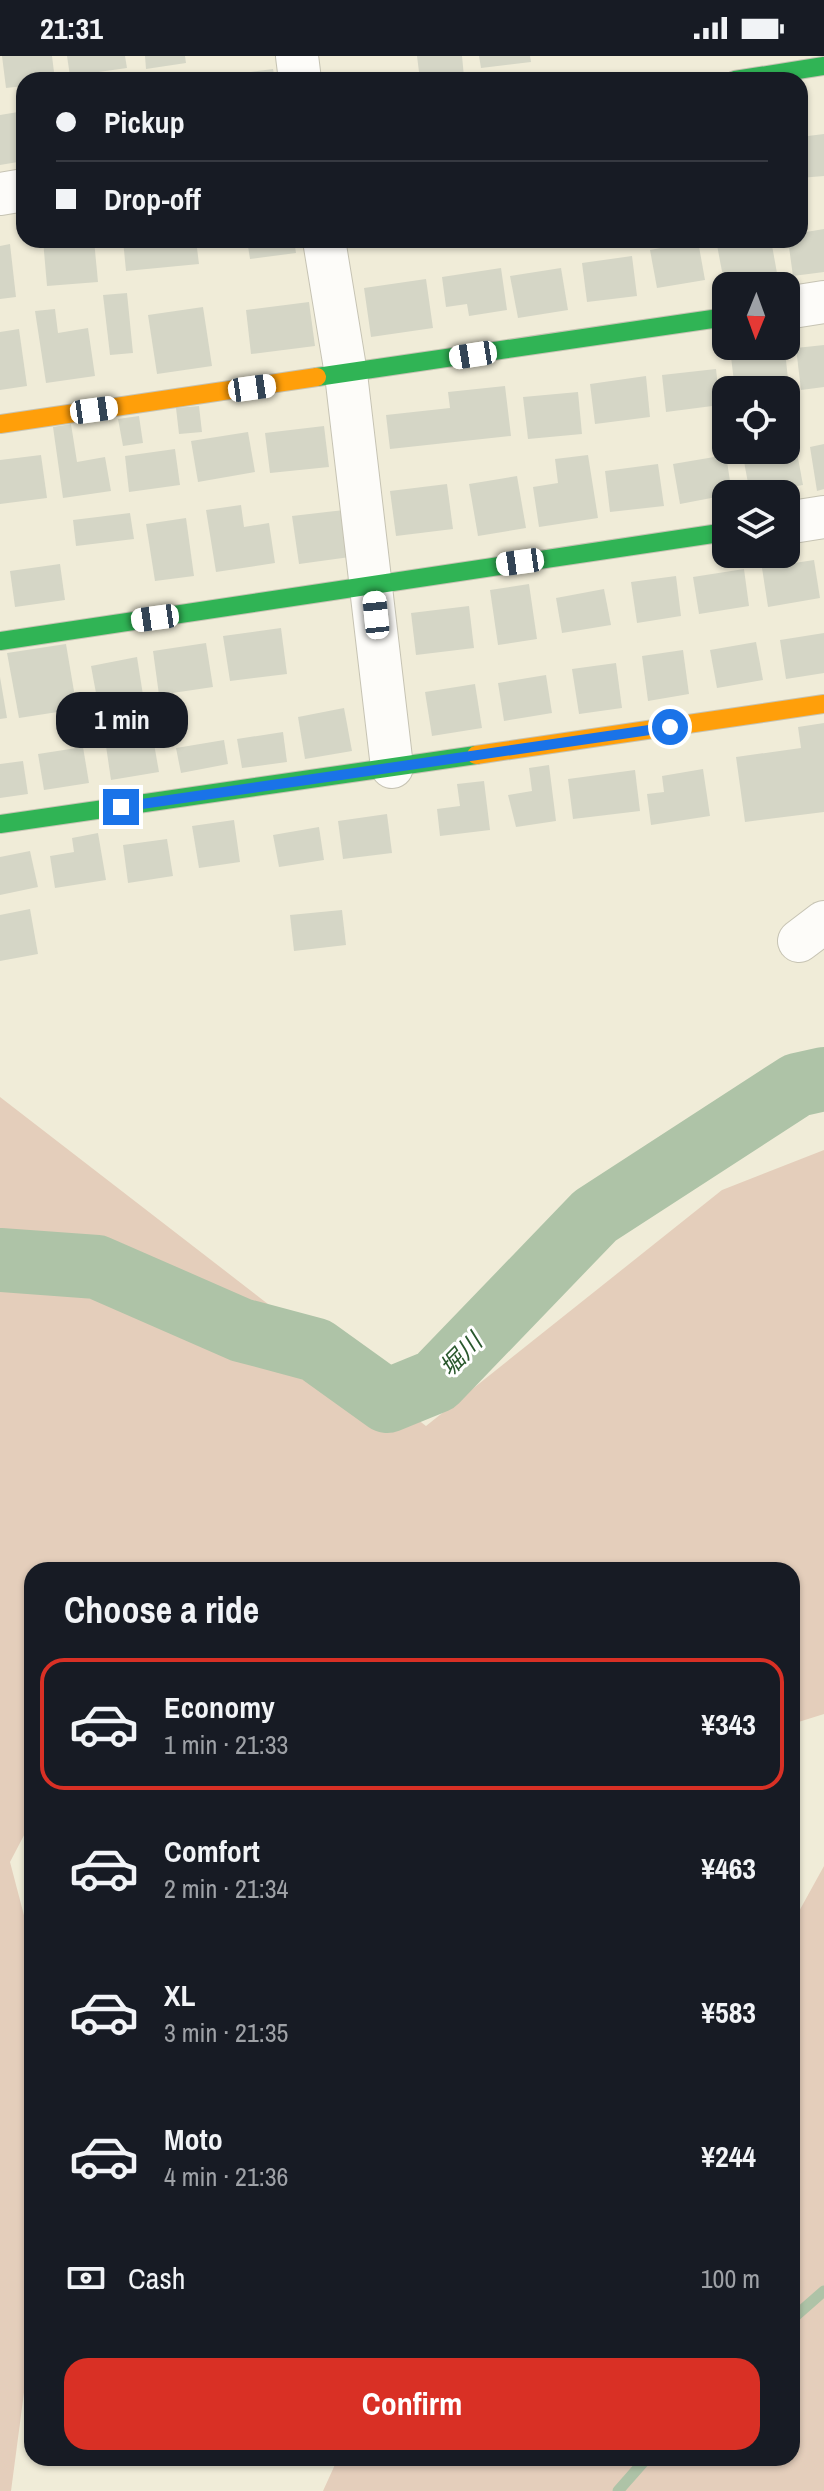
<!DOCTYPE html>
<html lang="en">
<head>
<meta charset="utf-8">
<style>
  body { margin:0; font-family:"Archivo Narrow","Noto Sans JP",sans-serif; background:#242831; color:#f1f3f6; height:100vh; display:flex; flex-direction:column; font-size:30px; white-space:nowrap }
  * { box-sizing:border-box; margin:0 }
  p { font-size:26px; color:#9ea1a6 }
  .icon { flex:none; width:44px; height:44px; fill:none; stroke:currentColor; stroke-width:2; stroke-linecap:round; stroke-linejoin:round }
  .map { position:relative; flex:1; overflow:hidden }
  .drawer { position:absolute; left:24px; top:1506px; width:776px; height:904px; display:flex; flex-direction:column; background:#171b24; border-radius:24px; box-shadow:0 2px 6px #0004 }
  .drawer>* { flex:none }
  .top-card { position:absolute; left:16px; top:16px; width:792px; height:176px; border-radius:24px; box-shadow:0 2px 6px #0004; display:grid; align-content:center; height:176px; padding:0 40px; background:#171b24 }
  .needle { width:52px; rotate:181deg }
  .tools { position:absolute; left:712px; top:216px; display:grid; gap:16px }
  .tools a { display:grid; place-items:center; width:88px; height:88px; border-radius:16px; background:#171b24; box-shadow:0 2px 6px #0004; font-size:40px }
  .end { position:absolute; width:36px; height:36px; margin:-18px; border:10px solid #1a73e8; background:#fff; box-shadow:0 0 0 4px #fff }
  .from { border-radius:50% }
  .bubble { position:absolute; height:56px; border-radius:24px; background:#171b24; box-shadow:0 2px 6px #0004; font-size:26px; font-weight:800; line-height:56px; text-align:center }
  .car { position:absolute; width:24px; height:48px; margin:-24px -12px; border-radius:10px; box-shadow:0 0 6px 2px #0007; background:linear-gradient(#fff 24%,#345 0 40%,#fff 0 76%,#345 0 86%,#fff 0) }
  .top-card b { display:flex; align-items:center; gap:28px; height:76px; font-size:30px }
  .top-card b+b { border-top:2px solid #363941 }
  .top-card i { width:20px; height:20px; background:#f1f3f6 }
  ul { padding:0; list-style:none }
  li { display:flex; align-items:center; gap:24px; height:132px; margin:0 16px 12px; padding:0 24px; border:4px solid transparent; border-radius:24px }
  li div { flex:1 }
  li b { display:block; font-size:30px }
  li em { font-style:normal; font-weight:800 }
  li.current { border-color:#d93025 }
  li>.icon { width:72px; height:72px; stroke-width:1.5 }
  h2 { padding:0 40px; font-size:36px; line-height:96px }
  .pay { display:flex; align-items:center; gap:20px; height:88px; padding:0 40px; font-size:30px }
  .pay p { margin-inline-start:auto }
  .action { display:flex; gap:16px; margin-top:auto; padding:16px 40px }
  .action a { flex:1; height:92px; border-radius:24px; background:#d93025; color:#fff; font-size:32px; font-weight:800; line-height:92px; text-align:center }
  .status { display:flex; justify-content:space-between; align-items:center; height:56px; padding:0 40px; background:#171b24; direction:ltr }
  .status svg { height:22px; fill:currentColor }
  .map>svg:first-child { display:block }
  .green { fill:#e4cebb }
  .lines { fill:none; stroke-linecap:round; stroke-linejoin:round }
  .stream { stroke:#aec3a7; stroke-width:11 }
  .river { stroke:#aec3a7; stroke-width:64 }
  .building { fill:#d5d6c6 }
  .street-casing { stroke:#c6c3b3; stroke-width:44 }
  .fast-casing { stroke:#c6c3b3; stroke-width:20 }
  .slow-casing { stroke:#c6c3b3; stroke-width:20 }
  .street { stroke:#fdfcf9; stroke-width:42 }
  .fast { stroke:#30b455; stroke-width:18 }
  .slow { stroke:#ff9f0a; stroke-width:18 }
  .route { stroke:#1a73e8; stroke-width:10 }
  .labels { text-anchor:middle; stroke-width:6; stroke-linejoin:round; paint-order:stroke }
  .water-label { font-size:24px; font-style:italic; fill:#29582d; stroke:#fff }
</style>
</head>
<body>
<div class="status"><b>21:31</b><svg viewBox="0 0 49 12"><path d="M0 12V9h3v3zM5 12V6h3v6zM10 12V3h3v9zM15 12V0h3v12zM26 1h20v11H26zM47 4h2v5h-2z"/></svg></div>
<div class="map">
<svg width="824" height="2435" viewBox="0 0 824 2435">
  <rect width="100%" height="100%" fill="#f0ecd8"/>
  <g class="green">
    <path d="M0,1041L426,1370L722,1134L824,1094V1658L792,1668V1514H32V1764L10,1806L32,1890V2276L11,2435H0Z"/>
    <path d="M824,1810V2435H323L338,2402H792V1868Z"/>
  </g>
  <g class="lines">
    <g class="stream">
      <path d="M792,2263L824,2235"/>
      <path d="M618,2435L647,2402"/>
    </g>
    <path class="river" d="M0,1204L97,1211L241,1274L316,1294L387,1345L436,1325L595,1160L797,1029L824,1023"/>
  </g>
  <g class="building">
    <path d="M2,0H52L55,24H24V30L6,32Z"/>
    <path d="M67,0H125L127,12L70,20Z"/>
    <path d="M145,0H185L186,7L146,13Z"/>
    <path d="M417,0H462L464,21L420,24Z"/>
    <path d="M479,0H530L531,6L481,12Z"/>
    <path d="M273,13L275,24H214V21Z"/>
    <path d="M24,55V105L0,109V59Z"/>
    <path d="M824,78V120L800,122V81Z"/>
    <path d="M824,173V216L793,220L788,184H800V177Z"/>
    <path d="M43,184H94L98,226L47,230Z"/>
    <path d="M123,184H196L199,208L126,215Z"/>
    <path d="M247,184H294L296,197L250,203Z"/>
    <path d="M747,184H771L777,217L724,226L717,189Z"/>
    <path d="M698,185L705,224L657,232L650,194Z"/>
    <path d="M10,188L16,241L0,243V190Z"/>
    <path d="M632,200L637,240L587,246L582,207Z"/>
    <path d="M501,212L507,254L469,260L467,248L446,251L442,221Z"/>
    <path d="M561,212L568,254L518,262L510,220Z"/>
    <path d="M426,223L433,272L371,281L364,232Z"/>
    <path d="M127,237L133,297L110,299L103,239Z"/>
    <path d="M309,246L315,290L251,298L246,254Z"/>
    <path d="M203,251L212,310L157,318L148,259Z"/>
    <path d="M55,253L58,277L88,272L95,320L46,327L35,255Z"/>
    <path d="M19,273L27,330L0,334V276Z"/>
    <path d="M824,289V331L801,334L796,292Z"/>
    <path d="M785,295L790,342H786V334H735L731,301Z"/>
    <path d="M716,313L720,349L666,356L662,319Z"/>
    <path d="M646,320L650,361L595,368L590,328Z"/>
    <path d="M505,330L511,380L390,393L386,359L450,352L448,336Z"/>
    <path d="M578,336L582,378L528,383L523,341Z"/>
    <path d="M199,350L202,376L179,378L176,352Z"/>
    <path d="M139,360L143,387L123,390L118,363Z"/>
    <path d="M71,368L77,406L105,401L111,435L63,442L53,371Z"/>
    <path d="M324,370L329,411L270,417L265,377Z"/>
    <path d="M248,376L255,416L198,426L191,385Z"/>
    <path d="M824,388V433L817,435L810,391Z"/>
    <path d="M796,391L803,429L750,438L743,400Z"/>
    <path d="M175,393L180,429L129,436L125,400Z"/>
    <path d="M41,399L47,442L0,448V404Z"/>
    <path d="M588,399L598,462L539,471L533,431L558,427L555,403Z"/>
    <path d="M726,399L732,438L680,448L673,408Z"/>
    <path d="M658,408L664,450L610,456L605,415Z"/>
    <path d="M517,420L526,472L478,480L469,428Z"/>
    <path d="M447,428L453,473L396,480L390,435Z"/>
    <path d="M241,449L244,471L269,467L275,507L216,516L206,454Z"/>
    <path d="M344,454L350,501L299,508L292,460Z"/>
    <path d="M130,457L134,483L76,490L73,464Z"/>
    <path d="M186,462L194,520L155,525L146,468Z"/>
    <path d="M814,504L820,542L768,551L762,512Z"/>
    <path d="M60,508L65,544L15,551L10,515Z"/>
    <path d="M744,513L749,550L699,558L693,521Z"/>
    <path d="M676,520L681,560L637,567L631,526Z"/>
    <path d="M529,528L537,583L498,589L490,534Z"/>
    <path d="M604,533L611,569L562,577L556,542Z"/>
    <path d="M469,550L474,592L416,599L411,557Z"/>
    <path d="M281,572L287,618L230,625L223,580Z"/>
    <path d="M824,577V617L786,623L780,584Z"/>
    <path d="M756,586L763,624L717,632L710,594Z"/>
    <path d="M206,587L213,631L159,639L153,595Z"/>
    <path d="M66,588L77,653L19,662L7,597Z"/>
    <path d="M683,594L689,638L648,645L642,600Z"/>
    <path d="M137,601L143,639L98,648L91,610Z"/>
    <path d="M616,607L622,652L579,658L572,613Z"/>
    <path d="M546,619L552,657L504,665L498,627Z"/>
    <path d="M0,621L7,662L0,663Z"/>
    <path d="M475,628L482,672L432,680L425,636Z"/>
    <path d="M344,652L352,695L305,703L298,661Z"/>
    <path d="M824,667V756L745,766L736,701L801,692L798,671Z"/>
    <path d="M283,676L287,706L242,712L237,683Z"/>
    <path d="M153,682L159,716L111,724L106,690Z"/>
    <path d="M224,684L228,708L181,717L176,692Z"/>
    <path d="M83,691L89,727L44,734L38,698Z"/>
    <path d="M23,705L28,738L0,742V708Z"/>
    <path d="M549,709L556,765L516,771L508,739L532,735L529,712Z"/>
    <path d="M703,713L710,760L651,769L647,738L664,736L662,720Z"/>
    <path d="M635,714L640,755L573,763L568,723Z"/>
    <path d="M484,725L490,774L440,780L437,753L460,750L457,728Z"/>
    <path d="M387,758L392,797L343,803L338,765Z"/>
    <path d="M234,764L240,806L199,812L192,770Z"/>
    <path d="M319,771L324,804L279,811L273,779Z"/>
    <path d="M98,777L106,824L55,832L50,800L74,796L72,782Z"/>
    <path d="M167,783L173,820L128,827L123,789Z"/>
    <path d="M30,795L38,831L0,839V801Z"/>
    <path d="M30,853L38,898L0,905V859Z"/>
    <path d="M342,854L346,889L294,895L290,859Z"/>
  </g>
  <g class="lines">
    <g class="street-casing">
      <g id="street">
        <path d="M297,0L300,24"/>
        <path d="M0,138L24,134"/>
        <path d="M324,184L346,318L392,711"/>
        <path d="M786,252L824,246"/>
        <path d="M786,467L824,461"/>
        <path d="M799,885L824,866"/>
      </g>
    </g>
    <g class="fast-casing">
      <g id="fast">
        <path d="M735,24L824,10"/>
        <path d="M317,321L726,261"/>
        <path d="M0,585L726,476"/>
        <path d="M0,768L476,699"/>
      </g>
    </g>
    <g class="slow-casing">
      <g id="slow">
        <path d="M0,368L317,321"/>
        <path d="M476,699L824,648"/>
      </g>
    </g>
    <use href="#street" class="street"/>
    <use href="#fast" class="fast"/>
    <use href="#slow" class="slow"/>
  </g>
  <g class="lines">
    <path class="route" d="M121,751L670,671"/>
  </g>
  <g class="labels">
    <g class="water-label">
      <text transform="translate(461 1299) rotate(-46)" y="8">堀川</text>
    </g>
  </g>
</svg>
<div class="tools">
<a><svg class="needle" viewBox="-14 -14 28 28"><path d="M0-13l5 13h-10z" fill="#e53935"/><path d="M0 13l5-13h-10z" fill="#9ea1a6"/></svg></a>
<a><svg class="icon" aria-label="locate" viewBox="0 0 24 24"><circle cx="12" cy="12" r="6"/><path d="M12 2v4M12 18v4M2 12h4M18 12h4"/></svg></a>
<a><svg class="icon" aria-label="layers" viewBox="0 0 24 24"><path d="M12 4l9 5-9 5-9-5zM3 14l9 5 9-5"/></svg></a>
</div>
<i class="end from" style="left:670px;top:671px"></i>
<i class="end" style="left:121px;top:751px"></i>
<div class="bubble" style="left:56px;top:636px;width:132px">1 min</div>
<i class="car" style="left:473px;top:299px;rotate:261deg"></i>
<i class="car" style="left:252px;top:332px;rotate:82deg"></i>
<i class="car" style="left:94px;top:354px;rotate:82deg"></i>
<i class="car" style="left:520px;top:506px;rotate:262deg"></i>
<i class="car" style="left:376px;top:559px;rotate:354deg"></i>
<i class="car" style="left:155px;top:562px;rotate:262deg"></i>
<div class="top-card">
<b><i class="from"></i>Pickup</b>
<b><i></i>Drop-off</b>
</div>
<section class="drawer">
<h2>Choose a ride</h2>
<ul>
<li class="current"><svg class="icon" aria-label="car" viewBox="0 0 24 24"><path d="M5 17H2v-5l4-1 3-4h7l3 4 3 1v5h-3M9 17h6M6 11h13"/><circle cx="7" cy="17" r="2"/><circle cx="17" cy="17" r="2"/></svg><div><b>Economy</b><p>1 min · 21:33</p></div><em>¥343</em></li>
<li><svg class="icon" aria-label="car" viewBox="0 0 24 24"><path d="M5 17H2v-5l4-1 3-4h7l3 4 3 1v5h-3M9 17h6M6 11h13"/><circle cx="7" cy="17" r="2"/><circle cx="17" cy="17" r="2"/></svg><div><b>Comfort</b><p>2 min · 21:34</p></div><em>¥463</em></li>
<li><svg class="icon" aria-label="car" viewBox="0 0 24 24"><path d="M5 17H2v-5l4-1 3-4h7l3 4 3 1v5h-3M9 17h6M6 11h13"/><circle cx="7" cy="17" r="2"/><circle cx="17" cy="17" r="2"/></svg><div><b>XL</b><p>3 min · 21:35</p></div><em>¥583</em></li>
<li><svg class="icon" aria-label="car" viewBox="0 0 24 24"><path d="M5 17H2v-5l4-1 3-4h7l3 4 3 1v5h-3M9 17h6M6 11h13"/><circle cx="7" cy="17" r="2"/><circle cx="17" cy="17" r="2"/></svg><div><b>Moto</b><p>4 min · 21:36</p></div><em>¥244</em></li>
</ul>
<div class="pay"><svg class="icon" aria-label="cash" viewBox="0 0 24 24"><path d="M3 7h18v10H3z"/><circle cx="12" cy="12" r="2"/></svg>Cash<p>100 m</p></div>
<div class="action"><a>Confirm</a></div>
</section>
</div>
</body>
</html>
